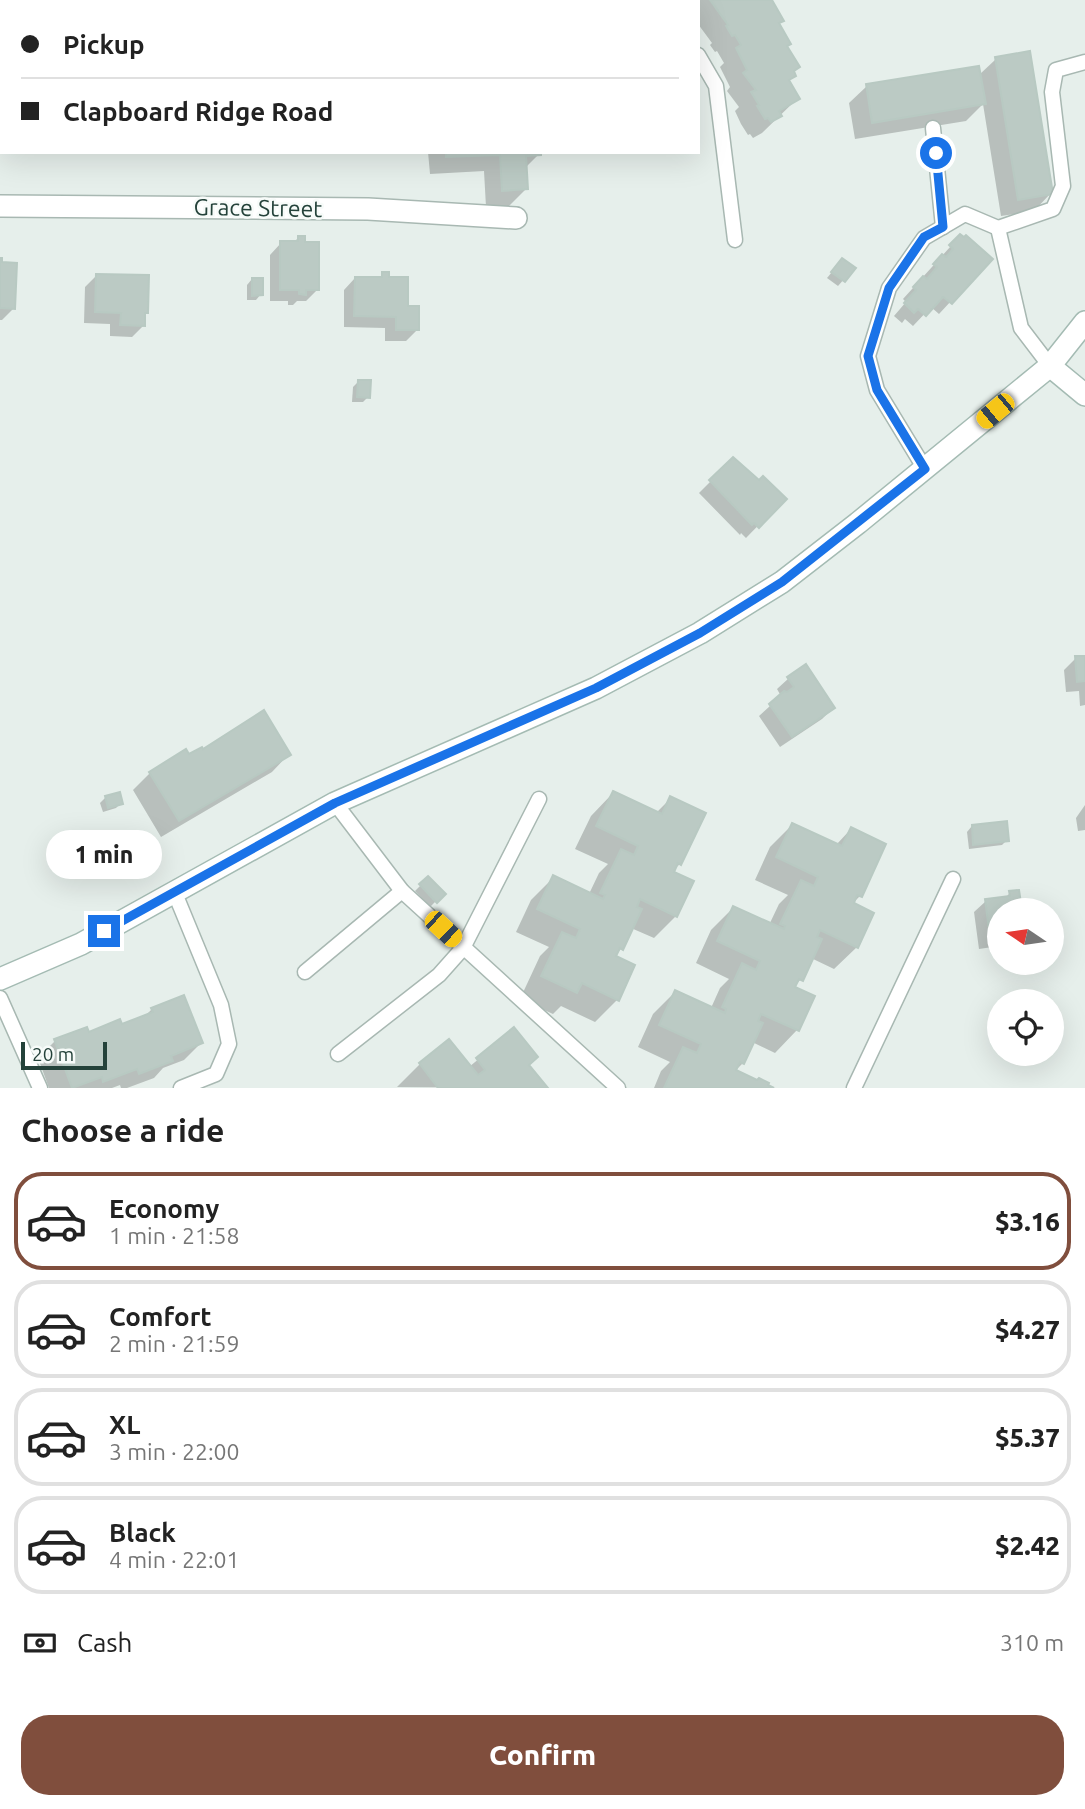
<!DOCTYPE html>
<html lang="en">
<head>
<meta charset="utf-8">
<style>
  body { margin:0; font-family:Ubuntu,sans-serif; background:#f2f2f2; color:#222; height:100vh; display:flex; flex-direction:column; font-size:26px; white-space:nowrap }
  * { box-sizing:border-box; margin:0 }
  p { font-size:23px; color:#767676 }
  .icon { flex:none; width:38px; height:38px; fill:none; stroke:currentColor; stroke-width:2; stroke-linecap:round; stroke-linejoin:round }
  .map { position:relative; height:1088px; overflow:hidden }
  .side { display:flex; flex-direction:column; background:#fff; flex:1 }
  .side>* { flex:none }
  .guide { position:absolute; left:0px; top:0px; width:700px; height:154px; box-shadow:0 7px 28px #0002; display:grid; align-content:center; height:154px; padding:0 21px; background:#fff }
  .needle { width:46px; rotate:283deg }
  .controls { position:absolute; left:987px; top:898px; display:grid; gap:14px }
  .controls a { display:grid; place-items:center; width:77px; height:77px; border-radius:50%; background:#fff; box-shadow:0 7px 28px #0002; font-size:35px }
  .scale { position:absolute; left:21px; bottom:18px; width:86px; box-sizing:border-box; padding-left:7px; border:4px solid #24423a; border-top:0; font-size:19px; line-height:24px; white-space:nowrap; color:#24423a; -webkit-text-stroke:5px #f7fbf9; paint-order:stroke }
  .end { position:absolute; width:32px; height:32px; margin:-16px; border:9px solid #1a73e8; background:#fff; box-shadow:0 0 0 4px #fff }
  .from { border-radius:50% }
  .bubble { position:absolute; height:49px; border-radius:24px; background:#fff; box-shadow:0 7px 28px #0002; font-size:23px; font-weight:800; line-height:49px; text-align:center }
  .car { position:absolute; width:21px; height:42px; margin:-21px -10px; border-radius:9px; box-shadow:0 0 5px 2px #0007; background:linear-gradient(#f5c518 24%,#345 0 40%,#f5c518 0 76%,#345 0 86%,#f5c518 0) }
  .guide b { display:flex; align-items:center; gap:24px; height:66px; font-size:26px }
  .guide b+b { border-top:2px solid #e0e0e0 }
  .guide i { width:18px; height:18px; background:#222 }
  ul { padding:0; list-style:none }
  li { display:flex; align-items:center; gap:21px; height:98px; margin:0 14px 10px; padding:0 7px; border:4px solid #e0e0e0; border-radius:28px }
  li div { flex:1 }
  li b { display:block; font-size:26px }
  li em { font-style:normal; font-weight:800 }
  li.on { border-color:#804e3d }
  li>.icon { width:63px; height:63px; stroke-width:1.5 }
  h2 { padding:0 21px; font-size:32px; line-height:84px }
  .pay { display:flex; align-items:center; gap:18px; height:77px; padding:0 21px; font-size:26px }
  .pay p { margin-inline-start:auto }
  .primary-button { display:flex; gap:14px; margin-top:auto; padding:14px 21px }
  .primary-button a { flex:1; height:80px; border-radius:28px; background:#804e3d; color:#fff; font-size:28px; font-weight:800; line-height:80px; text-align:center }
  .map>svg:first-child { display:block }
  .shadow { fill:#0003 }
  .building { fill:#bbcac4; stroke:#b8c9c2; stroke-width:2 }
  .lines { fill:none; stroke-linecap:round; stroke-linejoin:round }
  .lane-casing { stroke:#a8b8b2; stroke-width:17 }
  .street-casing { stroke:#a8b8b2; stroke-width:24 }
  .secondary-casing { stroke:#a4bbb3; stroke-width:24 }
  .lane { stroke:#fff; stroke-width:14 }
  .street { stroke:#fff; stroke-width:21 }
  .secondary { stroke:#fff; stroke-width:21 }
  .route { stroke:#1a73e8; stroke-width:9 }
  .labels { text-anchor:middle; stroke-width:5; stroke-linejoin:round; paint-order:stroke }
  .street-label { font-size:23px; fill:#24423a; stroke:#f7fbf9 }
</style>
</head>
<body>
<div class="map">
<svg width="1085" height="1088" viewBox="0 0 1085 1088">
  <rect width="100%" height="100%" fill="#e6efeb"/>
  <g class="shadow">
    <path d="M679,0H771L782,21L778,24L789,44L786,47L794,75L788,81L798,98L762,133L753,138L750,134L748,135L741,124L735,111L739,107L727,91L730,87L720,67L724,63L717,51L715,52L710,45L712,43L698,24V2Z"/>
    <rect x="0" y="56" width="2" height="45"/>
    <path d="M996,59L1051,193L1034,211L1001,216L983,104L966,121L855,139L849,103L867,86L979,75Z"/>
    <path d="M428,152H539V154L525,168L526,189L509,206L486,207L484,171L430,174Z"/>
    <path d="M960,236L990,259L939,314L931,307L913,326L905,319L902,323L894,316L906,302L903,299Z"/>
    <path d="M298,238L317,290L306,301H297L293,305H288V301H270V255L281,243H293Z"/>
    <path d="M0,264L14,308L2,320H0Z"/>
    <path d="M837,266L853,269L838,286L827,278Z"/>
    <path d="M383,274L406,308L417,330L406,341H385V328L344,327V290L355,278H379Z"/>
    <path d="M97,275L146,313L143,316L144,325L132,337L110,336V324L84,323L85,287Z"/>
    <path d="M252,279L261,294L256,300H247V285Z"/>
    <path d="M359,381L368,397L363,402H352L353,387Z"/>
    <path d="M733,459L759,482L784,499L746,538L741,533L740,535L699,493Z"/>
    <path d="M1085,657V705L1080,706L1079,691L1066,692L1064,670L1076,658Z"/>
    <path d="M789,678L833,708L822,719L780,747L759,716L781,696L777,689Z"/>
    <path d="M186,751L189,757L289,754L272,772L161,837L133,790L150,773Z"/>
    <path d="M613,793L656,813L671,798L680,864L671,872L676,916L654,938L631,928L621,949L613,957L617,1000L595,1022L561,1006L553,1014L520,999L540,956L549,947L516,932L531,900L554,877L589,894L599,873L608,864L575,849L591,816Z"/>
    <path d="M119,794L121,803L116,808L103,812L100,803L105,798Z"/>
    <path d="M1085,805V830L1078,831L1076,818Z"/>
    <path d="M792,825L836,845L851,829L860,896L852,904L857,947L834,969L811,958L801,979L793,988L813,997L797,1030L775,1053L752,1042L743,1063L735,1071L757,1082L759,1080L772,1088H654L661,1071L670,1062L638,1047L653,1014L675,992L711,1008L720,988L729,979L696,963L711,930L733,908L769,925L779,904L788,895L755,880L770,847Z"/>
    <path d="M972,826L1007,840L1002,845L969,849L967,832Z"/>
    <path d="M428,878L443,894L430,907L415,891Z"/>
    <path d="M1010,893L1020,910H999V946L979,949L974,912L986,901L1004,899Z"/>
    <path d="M152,1009L201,1043L184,1060L163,1068L154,1078L127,1088H121L120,1085L112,1088H49L38,1058L55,1041L121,1026L143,1018Z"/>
    <path d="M514,1030L528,1066L546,1088L397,1087L420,1064L448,1041L469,1067Z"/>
  </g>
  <g class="building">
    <path d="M710,0H772L784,21L779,23L791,44L787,46L800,67L794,71L796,76L789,80L800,99L779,111L782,116L771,122L768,118L765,119L757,106L759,105L751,92L756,90L743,73L747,70L736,48L741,45L735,35L732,36L726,26L728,25Z"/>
    <path d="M1030,51L1053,194L1018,200L995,57Z"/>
    <rect x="0" y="54" width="2" height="31"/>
    <path d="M979,66L986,104L872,123L866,84Z"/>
    <path d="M446,152H541V155L526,156L528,189L502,191L500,155L446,157Z"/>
    <path d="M960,234L964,237L966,235L993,259L952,304L943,297L926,316L918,309L914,313L904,303L916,290L913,287L923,276L927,279L937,267L933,264L942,254L946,257L953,249L949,245Z"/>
    <path d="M298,236H305V242H319V290H306V295L299,294V290H280V241H298Z"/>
    <path d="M0,258H2V262L17,263L15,309L0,308Z"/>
    <path d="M842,258L856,268L845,282L831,272Z"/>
    <path d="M382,272H389V277H408V306H419V330H396V317L354,316L355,277H382Z"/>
    <path d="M96,274L149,275L148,313H145V326L120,325L121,313L95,312Z"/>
    <path d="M252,278H263V295L252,296Z"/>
    <path d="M358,380H371L370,398L357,397Z"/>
    <path d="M733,457L759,480L763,476L787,499L759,528L754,523L752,525L709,480Z"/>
    <path d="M1075,656H1085V681L1077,682Z"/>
    <path d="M806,664L835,708L792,737L769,704L784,691L787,692L794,687L787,677Z"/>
    <path d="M264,710L291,755L179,821L149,772L186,749L189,754L202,747L203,749Z"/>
    <path d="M613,791L662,814L670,796L706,813L681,865L678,863L674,872L694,881L677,917L640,899L637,907L642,909L623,950L620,948L616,956L635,965L619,1001L582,983L577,993L541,976L562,932L576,938L580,929L537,909L553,875L603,899L605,895L600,893L621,849L634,855L638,846L596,826Z"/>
    <path d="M120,792L123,804L108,808L105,796Z"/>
    <path d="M1007,821L1009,841L973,845L972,825Z"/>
    <path d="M792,823L842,846L851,827L886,844L862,897L857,895L854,903L874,913L858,948L820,930L817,937L822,939L803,981L799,979L795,987L815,996L799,1031L761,1014L758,1021L763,1023L744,1064L740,1062L736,1070L757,1080L759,1078L769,1083L768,1085L774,1088H664L683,1047L697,1053L701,1044L659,1025L675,990L725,1013L726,1009L722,1007L742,963L756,970L760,961L717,941L733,906L784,929L785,926L780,924L801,880L814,886L818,877L776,857Z"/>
    <path d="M428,876L446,894L437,903L419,884Z"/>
    <path d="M1019,890L1022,910H999V937L990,938L985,899L1010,896L1009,891Z"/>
    <path d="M184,995L203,1043L171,1056L173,1061L139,1074L137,1069L103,1082L102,1077L72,1088L54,1039L87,1027L89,1032L120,1019L122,1024L153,1012L151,1008Z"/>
    <path d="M514,1027L538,1057L529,1065L548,1088H438L419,1063L449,1039L478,1075L485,1070L476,1058Z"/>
  </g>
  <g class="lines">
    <g class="lane-casing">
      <g id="lane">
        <path d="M656,0L658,2"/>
        <path d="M698,55L716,86L735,240"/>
        <path d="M933,128L943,227"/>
        <path d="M998,228L1021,328L1050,366"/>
        <path d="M925,469L877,390L868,356L889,288L924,238L965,214L998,228L1053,209L1063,186L1052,92L1056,70L1085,62"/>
        <path d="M335,803L402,891L618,1088"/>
        <path d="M174,891L221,1005L229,1044L216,1074L181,1088"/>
        <path d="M305,972L402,891"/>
        <path d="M0,998L40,1088"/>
        <path d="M338,1054L439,975L463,948L539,799"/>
        <path d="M854,1088L953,879"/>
      </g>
    </g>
    <g class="street-casing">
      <path id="street" d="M0,206L368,209L516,218"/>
    </g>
    <g class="secondary-casing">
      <g id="secondary">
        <path d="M1050,366L1085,395"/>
        <path d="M0,979L81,944L335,803L596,688L700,633L782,582L858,523L1050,366L1085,322"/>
      </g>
    </g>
    <use href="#lane" class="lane"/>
    <use href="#street" class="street"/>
    <use href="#secondary" class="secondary"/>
  </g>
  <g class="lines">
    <path class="route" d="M104,931L335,803L596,688L700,633L782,582L925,469L877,390L868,356L889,288L924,237L943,227L936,153"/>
  </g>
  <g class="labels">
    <g class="street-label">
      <text transform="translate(258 208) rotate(1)" y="8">Grace Street</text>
    </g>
  </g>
</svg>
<div class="controls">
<a><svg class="needle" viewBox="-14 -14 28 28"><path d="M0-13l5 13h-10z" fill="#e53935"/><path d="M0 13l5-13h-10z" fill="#767676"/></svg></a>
<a><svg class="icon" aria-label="locate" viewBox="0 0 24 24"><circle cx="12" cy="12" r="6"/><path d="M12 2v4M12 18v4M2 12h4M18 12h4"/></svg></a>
</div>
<div class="scale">20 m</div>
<i class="end from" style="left:936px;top:153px"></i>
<i class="end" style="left:104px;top:931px"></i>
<div class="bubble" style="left:46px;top:830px;width:116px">1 min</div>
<i class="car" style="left:995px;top:411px;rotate:230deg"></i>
<i class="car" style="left:443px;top:929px;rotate:133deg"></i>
<div class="guide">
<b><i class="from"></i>Pickup</b>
<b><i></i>Clapboard Ridge Road</b>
</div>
</div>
<section class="side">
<h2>Choose a ride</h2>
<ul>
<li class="on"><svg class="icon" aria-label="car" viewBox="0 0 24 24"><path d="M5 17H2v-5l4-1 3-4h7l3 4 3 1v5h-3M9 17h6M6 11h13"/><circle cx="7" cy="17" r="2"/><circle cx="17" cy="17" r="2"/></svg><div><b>Economy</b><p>1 min · 21:58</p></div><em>$3.16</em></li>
<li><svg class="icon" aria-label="car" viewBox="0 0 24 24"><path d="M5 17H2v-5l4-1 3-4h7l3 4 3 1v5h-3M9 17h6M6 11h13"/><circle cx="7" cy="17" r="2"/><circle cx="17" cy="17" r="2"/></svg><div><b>Comfort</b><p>2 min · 21:59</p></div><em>$4.27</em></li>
<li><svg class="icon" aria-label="car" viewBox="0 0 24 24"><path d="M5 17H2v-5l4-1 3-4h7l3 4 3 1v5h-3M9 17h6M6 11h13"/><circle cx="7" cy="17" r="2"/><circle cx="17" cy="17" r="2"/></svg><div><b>XL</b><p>3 min · 22:00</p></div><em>$5.37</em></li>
<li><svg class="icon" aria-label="car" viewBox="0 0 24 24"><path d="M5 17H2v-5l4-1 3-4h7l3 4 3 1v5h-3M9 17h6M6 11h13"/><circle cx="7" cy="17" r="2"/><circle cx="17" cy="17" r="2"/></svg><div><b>Black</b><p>4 min · 22:01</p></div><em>$2.42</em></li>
</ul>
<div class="pay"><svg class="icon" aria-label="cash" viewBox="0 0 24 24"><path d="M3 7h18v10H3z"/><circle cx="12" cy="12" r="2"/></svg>Cash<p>310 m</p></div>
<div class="primary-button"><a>Confirm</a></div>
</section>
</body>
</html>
